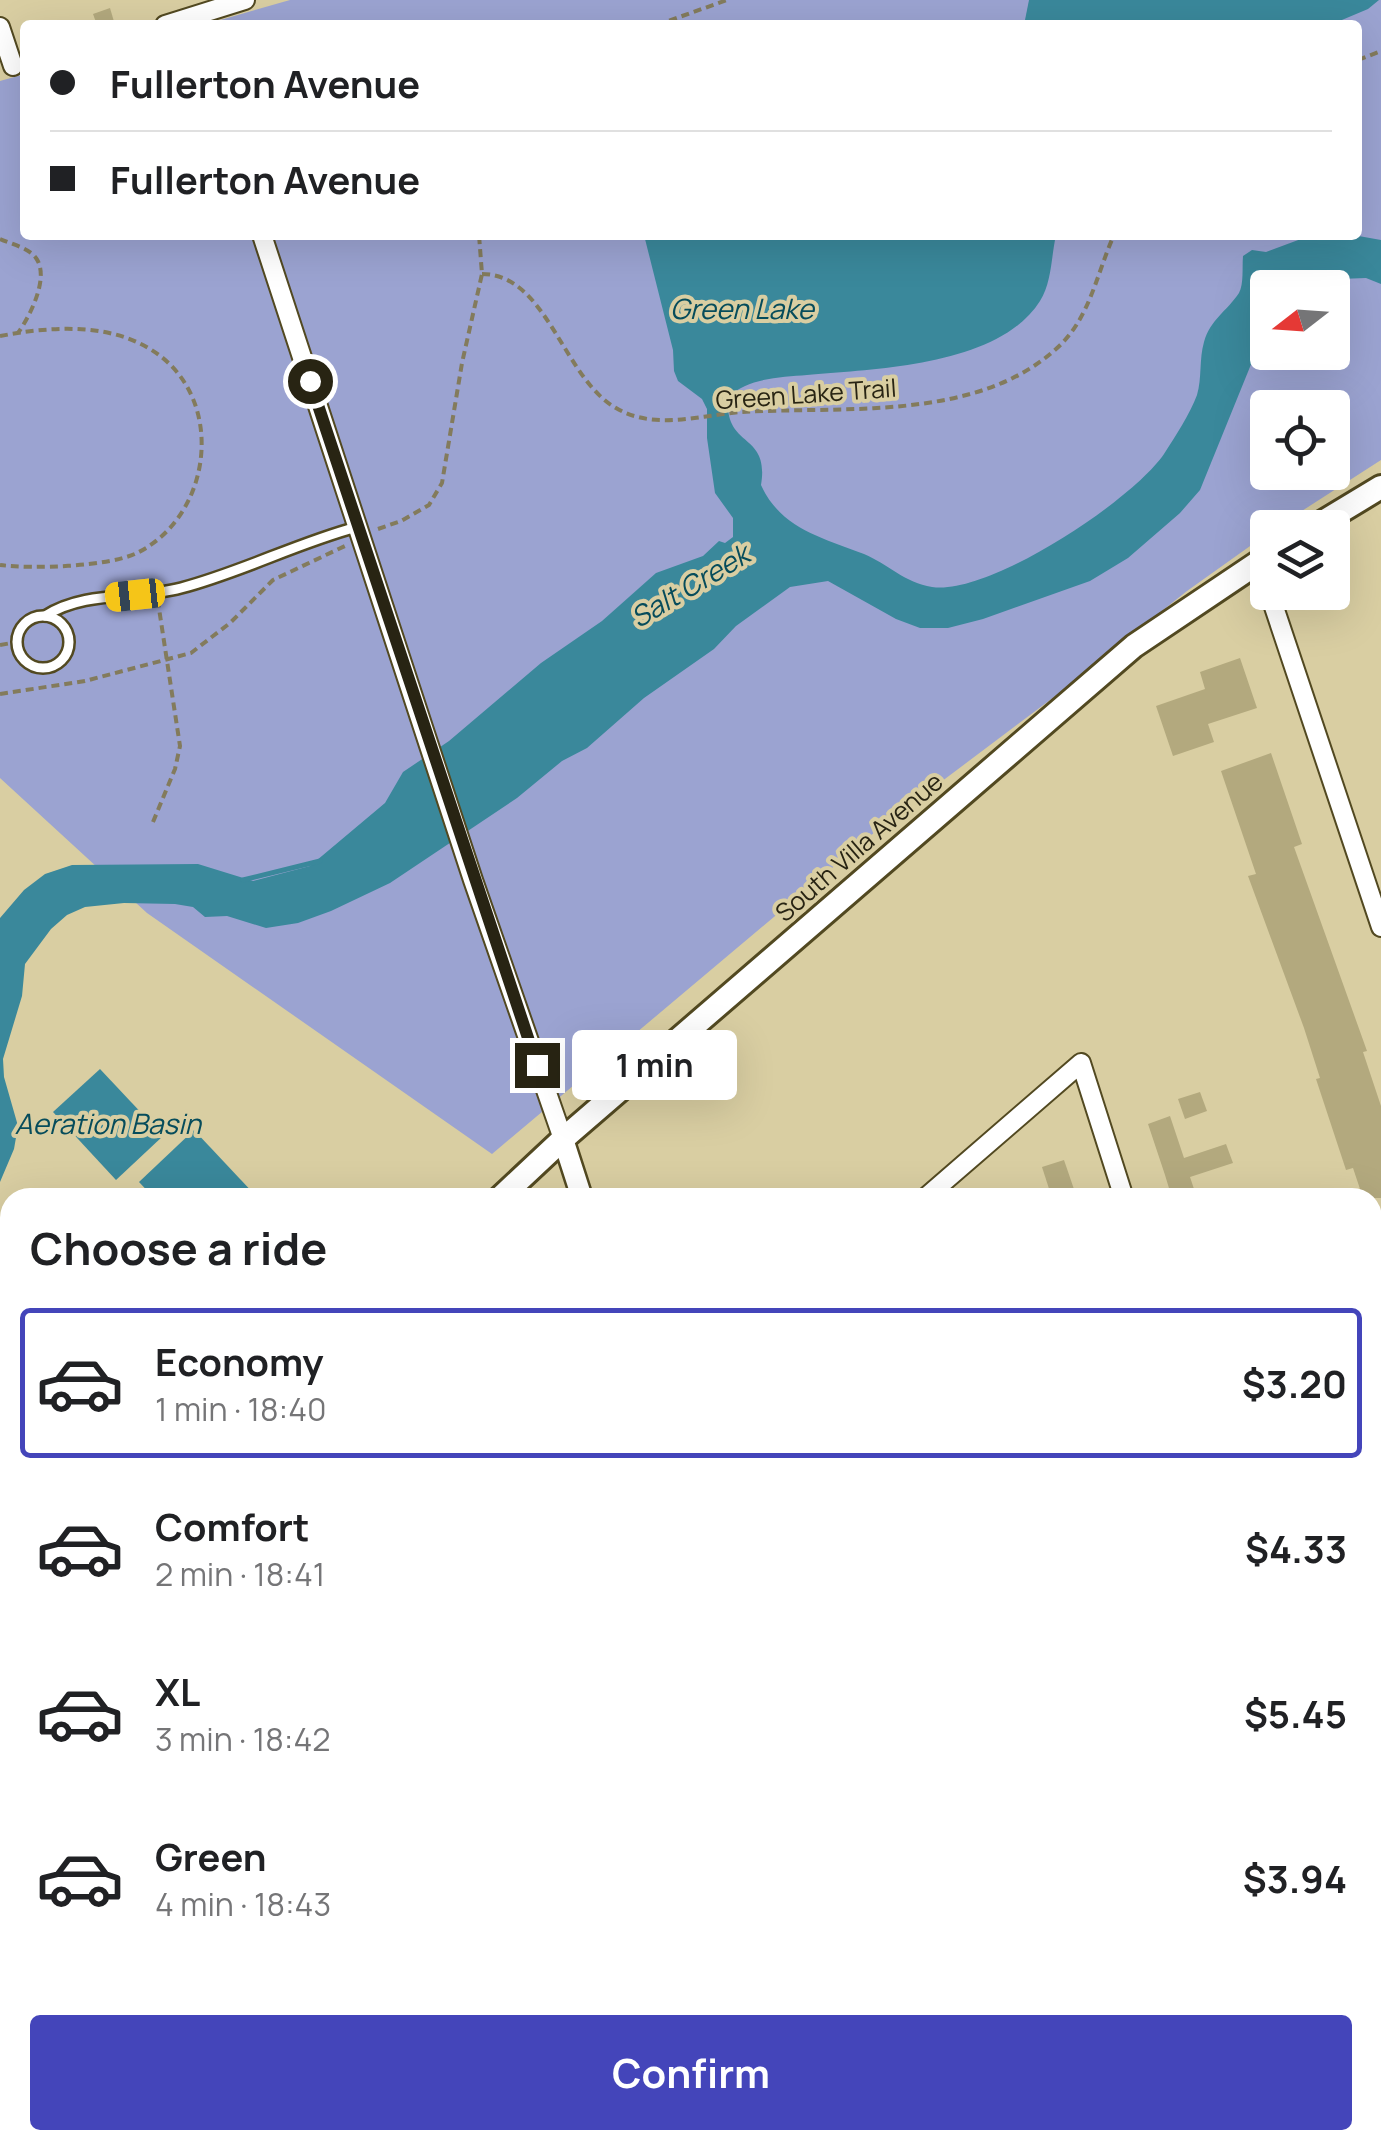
<!DOCTYPE html>
<html lang="en">
<head>
<meta charset="utf-8">
<style>
  body { margin:0; font-family:Manrope,sans-serif; background:#f2f2f2; color:#202124; height:100vh; display:flex; flex-direction:column; font-size:38px; white-space:nowrap }
  * { box-sizing:border-box; margin:0 }
  p { font-size:32px; color:#757577 }
  .icon { flex:none; width:55px; height:55px; fill:none; stroke:currentColor; stroke-width:2; stroke-linecap:round; stroke-linejoin:round }
  .map { position:relative; flex:1; overflow:hidden }
  .sheet { position:absolute; left:0px; top:1188px; width:1382px; height:962px; display:flex; flex-direction:column; background:#fff; border-radius:30px 30px 0 0; box-shadow:0 10px 40px #0002 }
  .sheet>* { flex:none }
  .top-card { position:absolute; left:20px; top:20px; width:1342px; height:220px; border-radius:10px; box-shadow:0 10px 40px #0002; display:grid; align-content:center; height:220px; padding:0 30px; background:#fff }
  .needle { width:65px; rotate:253deg }
  .controls { position:absolute; left:1250px; top:270px; display:grid; gap:20px }
  .controls a { display:grid; place-items:center; width:100px; height:100px; border-radius:10px; background:#fff; box-shadow:0 10px 40px #0002; font-size:50px }
  .end { position:absolute; width:45px; height:45px; margin:-22px; border:12px solid #282413; background:#fff; box-shadow:0 0 0 5px #fff }
  .from { border-radius:50% }
  .bubble { position:absolute; height:70px; border-radius:10px; background:#fff; box-shadow:0 10px 40px #0002; font-size:32px; font-weight:700; line-height:70px; text-align:center }
  .car { position:absolute; width:30px; height:60px; margin:-30px -15px; border-radius:12px; box-shadow:0 0 8px 2px #0007; background:linear-gradient(#f5c518 24%,#345 0 40%,#f5c518 0 76%,#345 0 86%,#f5c518 0) }
  .top-card b { display:flex; align-items:center; gap:35px; height:95px; font-size:38px }
  .top-card b+b { border-top:2px solid #e0e0e0 }
  .top-card i { width:25px; height:25px; background:#202124 }
  ul { padding:0; list-style:none }
  li { display:flex; align-items:center; gap:30px; height:150px; margin:0 20px 15px; padding:0 10px; border:5px solid transparent; border-radius:10px }
  li div { flex:1 }
  li b { display:block; font-size:38px }
  li em { font-style:normal; font-weight:700 }
  li.active { border-color:#4445ba }
  li>.icon { width:90px; height:90px; stroke-width:1.5 }
  h2 { padding:0 30px; font-size:45px; line-height:120px }
  .cta { display:flex; gap:20px; margin-top:auto; padding:20px 30px }
  .cta a { flex:1; height:115px; border-radius:10px; background:#4445ba; color:#fff; font-size:40px; font-weight:700; line-height:115px; text-align:center }
  .map>svg:first-child { display:block }
  .green { fill:#9ba3d1; fill-rule:evenodd }
  .water { fill:#3a889b }
  .lines { fill:none; stroke-linecap:round; stroke-linejoin:round }
  .stream { stroke:#3a889b; stroke-width:5 }
  .building { fill:#b3a97e }
  .service-casing { stroke:#524921; stroke-width:14 }
  .minor-casing { stroke:#524921; stroke-width:22 }
  .tertiary-casing { stroke:#524921; stroke-width:25 }
  .secondary-casing { stroke:#524921; stroke-width:28 }
  .path { stroke:#837b5c; stroke-width:4; stroke-dasharray:8 5; stroke-linecap:butt }
  .service { stroke:#fff; stroke-width:9 }
  .minor { stroke:#fff; stroke-width:18 }
  .tertiary { stroke:#fff; stroke-width:20 }
  .secondary { stroke:#fff; stroke-width:22 }
  .route { stroke:#282413; stroke-width:12 }
  .labels { text-anchor:middle; stroke-width:8; stroke-linejoin:round; paint-order:stroke }
  .street-label { font-size:25px; fill:#282413; stroke:#d9cea2 }
  .water-label { font-size:28px; font-style:italic; fill:#064c5b; stroke:#d9cea2 }
</style>
</head>
<body>
<div class="map">
<svg width="1381" height="2149" viewBox="0 0 1381 2149">
  <rect width="100%" height="100%" fill="#d9cea2"/>
  <path class="green" d="M290,0H1381V460L1277,527L1268,528L1267,534L1187,591L1054,697L881,827L492,1154L147,913L0,778V81L25,74V235H1358V25H203ZM1268,288H1332V352H1268ZM1268,408H1332V472H1268Z"/>
  <g class="water">
    <path d="M1029,0H1379L1368,9L1330,25H1024Z"/>
    <path d="M644,235H1056C1051,257 1052,282 1040,301C999,366 876,369 807,375C781,377 748,378 728,397C724,450 770,431 761,485C781,529 823,538 864,554C888,564 905,583 932,587C988,596 1132,501 1164,454C1175,437 1190,414 1197,395C1202,378 1199,359 1204,342C1210,320 1227,311 1239,293C1244,284 1242,267 1243,256L1252,250L1266,252L1309,236L1353,235L1381,240V284L1366,278L1313,280L1300,287L1268,288L1267,325L1200,490L1180,513L1128,558L1090,581L983,619L948,628H920L896,619L828,581L790,587L736,626L714,649L644,698L587,748L562,761L517,798L390,883L331,911L298,923L266,928L227,916L205,917L193,907L175,904L124,903L85,907L67,915L51,929L25,964L22,996L3,1059L4,1077L18,1126L14,1149L0,1182V918L24,890L45,874L72,865L198,864L253,881L310,866L385,803L403,772L449,741L541,663L602,621L656,573L703,556L719,541L725,543L733,537V518L715,493L707,438V409L702,399L678,381L674,371L673,350Z"/>
    <path d="M100,1069L163,1136L116,1180L53,1112Z"/>
    <path d="M194,1130L257,1197H153L139,1182Z"/>
  </g>
  <g class="lines">
    <path class="stream" d="M243,880L320,861"/>
  </g>
  <g class="building">
    <path d="M110,8L115,25H97L93,14Z"/>
    <path d="M1240,658L1257,708L1208,724L1214,742L1173,756L1156,706L1205,689L1200,672Z"/>
    <path d="M1271,753L1302,844L1294,847L1367,1051L1363,1052L1381,1106V1198H1363L1353,1168L1346,1170L1316,1079L1320,1078L1304,1028L1248,876L1256,874L1221,771Z"/>
    <path d="M1200,1092L1207,1111L1185,1119L1178,1099Z"/>
    <path d="M1170,1116L1184,1158L1226,1144L1233,1163L1190,1177L1197,1198H1172L1165,1175L1148,1124Z"/>
    <path d="M1064,1160L1077,1198H1052L1042,1167Z"/>
  </g>
  <g class="lines">
    <g class="service-casing">
      <g id="service">
        <path d="M45,616C86,590 136,600 181,588C242,572 297,543 357,527"/>
        <circle cx="43" cy="642" r="26"/>
        <path d="M0,1400L10,1369"/>
        <path d="M0,1598L10,1585"/>
        <path d="M1013,2149L1041,2140"/>
      </g>
    </g>
    <g class="minor-casing">
      <g id="minor">
        <path d="M165,25L245,0"/>
        <path d="M0,27L13,66"/>
        <path d="M262,235L473,880L563,1139"/>
        <path d="M1269,592L1381,927"/>
        <path d="M925,1198L1081,1063L1124,1198"/>
        <path d="M1372,1597L1381,1604"/>
        <path d="M0,2053L10,2046"/>
        <path d="M1372,2096L1381,2103"/>
        <path d="M157,2140L160,2149"/>
        <path d="M401,2140L404,2149"/>
      </g>
    </g>
    <g class="tertiary-casing">
      <g id="tertiary">
        <path d="M563,1139L582,1198"/>
        <path d="M893,2140L896,2149"/>
      </g>
    </g>
    <g class="secondary-casing">
      <g id="secondary">
        <path d="M1313,528L1381,487"/>
        <path d="M500,1198L563,1139L1134,646L1268,556"/>
        <path d="M0,1676L10,1666"/>
      </g>
    </g>
    <g class="path">
      <path d="M657,25L727,0"/>
      <path d="M1358,60L1381,51"/>
      <path d="M0,239C11,244 29,248 36,258C50,277 30,316 18,333"/>
      <path d="M482,274C547,274 563,378 616,408C655,431 700,415 742,412C842,406 975,422 1056,349C1090,319 1096,275 1114,235"/>
      <path d="M0,336C48,327 106,322 150,349C227,395 214,515 137,553C108,567 32,569 0,565"/>
      <path d="M378,529L401,521L429,505L442,483L462,363L482,274L479,235"/>
      <path d="M0,645L17,642"/>
      <path d="M0,694L85,681L191,653L230,623L273,580L347,545"/>
      <path d="M153,822L175,769L180,746L158,602"/>
    </g>
    <use href="#service" class="service"/>
    <use href="#minor" class="minor"/>
    <use href="#tertiary" class="tertiary"/>
    <use href="#secondary" class="secondary"/>
  </g>
  <g class="lines">
    <path class="route" d="M310,381L537,1065"/>
  </g>
  <g class="labels">
    <g class="street-label">
      <text transform="translate(806 394) rotate(-4)" y="9">Green Lake Trail</text>
      <text transform="translate(859 847) rotate(-41)" y="9">South Villa Avenue</text>
    </g>
    <g class="water-label">
      <text x="742" y="319">Green Lake</text>
      <text transform="translate(690 586) rotate(-31)" y="10">Salt Creek</text>
      <text x="108" y="1134">Aeration Basin</text>
    </g>
  </g>
</svg>
<div class="controls">
<a><svg class="needle" viewBox="-14 -14 28 28"><path d="M0-13l5 13h-10z" fill="#e53935"/><path d="M0 13l5-13h-10z" fill="#757577"/></svg></a>
<a><svg class="icon" aria-label="locate" viewBox="0 0 24 24"><circle cx="12" cy="12" r="6"/><path d="M12 2v4M12 18v4M2 12h4M18 12h4"/></svg></a>
<a><svg class="icon" aria-label="layers" viewBox="0 0 24 24"><path d="M12 4l9 5-9 5-9-5zM3 14l9 5 9-5"/></svg></a>
</div>
<i class="end from" style="left:310px;top:381px"></i>
<i class="end" style="left:537px;top:1065px"></i>
<div class="bubble" style="left:572px;top:1030px;width:165px">1 min</div>
<i class="car" style="left:135px;top:595px;rotate:264deg"></i>
<div class="top-card">
<b><i class="from"></i>Fullerton Avenue</b>
<b><i></i>Fullerton Avenue</b>
</div>
<section class="sheet">
<h2>Choose a ride</h2>
<ul>
<li class="active"><svg class="icon" aria-label="car" viewBox="0 0 24 24"><path d="M5 17H2v-5l4-1 3-4h7l3 4 3 1v5h-3M9 17h6M6 11h13"/><circle cx="7" cy="17" r="2"/><circle cx="17" cy="17" r="2"/></svg><div><b>Economy</b><p>1 min · 18:40</p></div><em>$3.20</em></li>
<li><svg class="icon" aria-label="car" viewBox="0 0 24 24"><path d="M5 17H2v-5l4-1 3-4h7l3 4 3 1v5h-3M9 17h6M6 11h13"/><circle cx="7" cy="17" r="2"/><circle cx="17" cy="17" r="2"/></svg><div><b>Comfort</b><p>2 min · 18:41</p></div><em>$4.33</em></li>
<li><svg class="icon" aria-label="car" viewBox="0 0 24 24"><path d="M5 17H2v-5l4-1 3-4h7l3 4 3 1v5h-3M9 17h6M6 11h13"/><circle cx="7" cy="17" r="2"/><circle cx="17" cy="17" r="2"/></svg><div><b>XL</b><p>3 min · 18:42</p></div><em>$5.45</em></li>
<li><svg class="icon" aria-label="car" viewBox="0 0 24 24"><path d="M5 17H2v-5l4-1 3-4h7l3 4 3 1v5h-3M9 17h6M6 11h13"/><circle cx="7" cy="17" r="2"/><circle cx="17" cy="17" r="2"/></svg><div><b>Green</b><p>4 min · 18:43</p></div><em>$3.94</em></li>
</ul>
<div class="cta"><a>Confirm</a></div>
</section>
</div>
</body>
</html>
